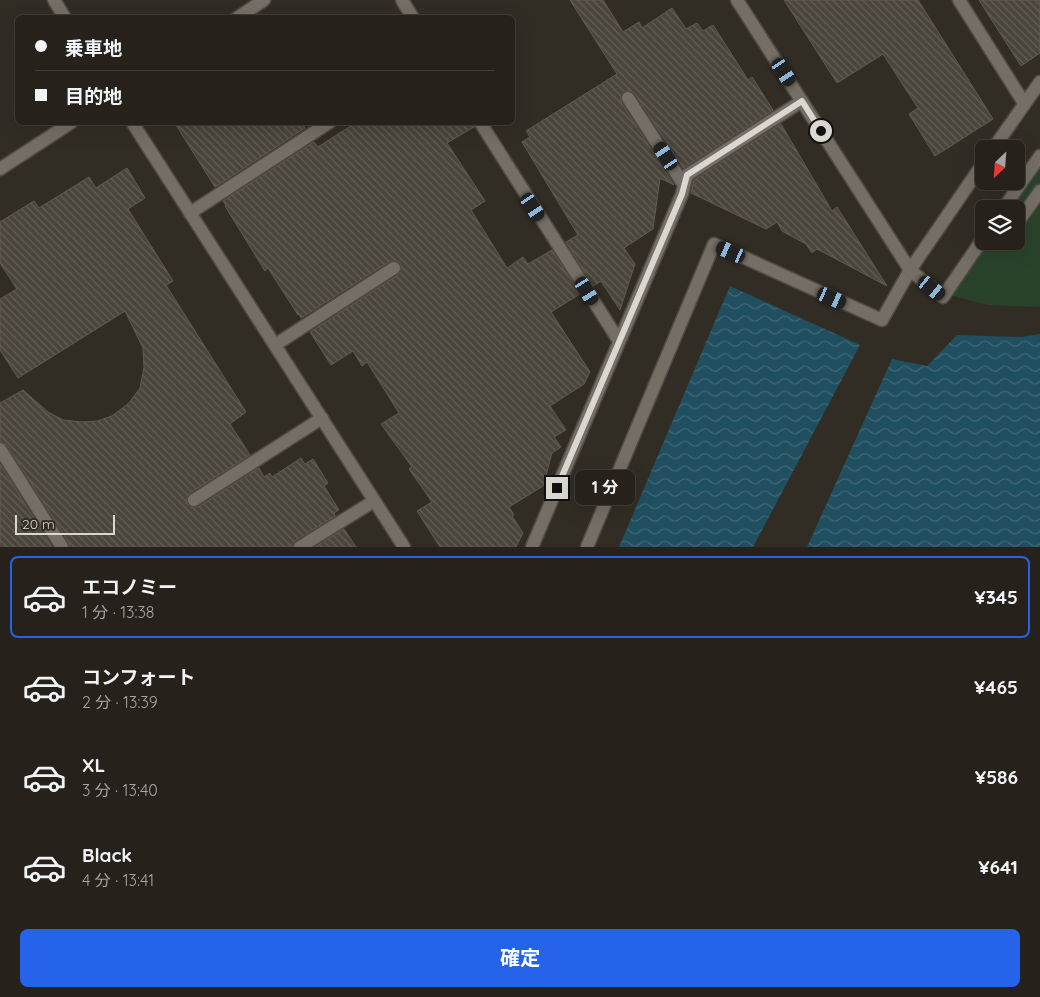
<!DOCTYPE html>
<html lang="ja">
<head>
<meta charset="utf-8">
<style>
  body { margin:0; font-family:Quicksand,"Noto Sans JP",sans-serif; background:#2e2a24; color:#f1f3f6; height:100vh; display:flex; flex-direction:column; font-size:19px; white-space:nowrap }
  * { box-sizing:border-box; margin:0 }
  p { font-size:16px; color:#a4a4a3 }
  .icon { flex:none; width:28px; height:28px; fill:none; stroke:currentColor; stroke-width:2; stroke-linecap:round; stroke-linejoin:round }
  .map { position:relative; height:547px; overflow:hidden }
  .details { display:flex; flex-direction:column; background:#26221b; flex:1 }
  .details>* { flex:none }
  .guide { position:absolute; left:15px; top:15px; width:500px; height:110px; border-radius:8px; box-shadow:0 5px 20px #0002,0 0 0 1px #423f3a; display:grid; align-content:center; height:110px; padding:0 20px; background:#26221b }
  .needle { width:32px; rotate:205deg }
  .controls { position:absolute; left:975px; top:140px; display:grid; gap:10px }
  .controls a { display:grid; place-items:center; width:50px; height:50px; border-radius:8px; background:#26221b; box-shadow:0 5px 20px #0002,0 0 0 1px #423f3a; font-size:25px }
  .scale { position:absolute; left:15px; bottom:12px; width:100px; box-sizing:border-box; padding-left:5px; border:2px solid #dad7d1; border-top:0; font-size:14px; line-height:18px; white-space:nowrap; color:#dad7d1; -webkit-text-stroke:4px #322d24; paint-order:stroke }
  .end { position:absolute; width:22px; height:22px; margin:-11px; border:6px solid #dad7d1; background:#111; box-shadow:0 0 0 2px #111 }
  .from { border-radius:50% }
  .bubble { position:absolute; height:35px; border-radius:8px; background:#26221b; box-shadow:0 5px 20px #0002,0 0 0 1px #423f3a; font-size:16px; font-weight:700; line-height:35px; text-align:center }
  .car { position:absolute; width:15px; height:30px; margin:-15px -8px; border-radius:6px; box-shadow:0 0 4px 1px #0007; background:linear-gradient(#222 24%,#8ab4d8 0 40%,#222 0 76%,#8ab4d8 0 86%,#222 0) }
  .guide b { display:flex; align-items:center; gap:18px; height:48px; font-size:19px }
  .guide b+b { border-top:1px solid #423f3a }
  .guide i { width:12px; height:12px; background:#f1f3f6 }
  ul { padding:9px 0 0; list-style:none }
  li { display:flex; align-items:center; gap:15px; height:82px; margin:0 10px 8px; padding:0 10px; border:2px solid transparent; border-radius:8px }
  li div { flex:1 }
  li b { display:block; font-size:19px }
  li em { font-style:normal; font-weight:700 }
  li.current { border-color:#2563eb }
  li>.icon { width:45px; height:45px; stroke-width:1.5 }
  .primary-button { display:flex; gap:10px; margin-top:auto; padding:10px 20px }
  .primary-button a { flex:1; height:58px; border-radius:8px; background:#2563eb; color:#fff; font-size:20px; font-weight:700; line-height:58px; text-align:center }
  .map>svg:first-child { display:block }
  .green { fill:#29432b }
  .water { fill:url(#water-waves) }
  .building { fill:url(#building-back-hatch); stroke:#605b51 }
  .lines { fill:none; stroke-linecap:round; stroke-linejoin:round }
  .service-casing { stroke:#4f4b44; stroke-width:15 }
  .minor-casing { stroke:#4f4b44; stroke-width:15 }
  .tertiary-casing { stroke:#4f4b44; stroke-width:15 }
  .service { stroke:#746e64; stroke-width:12 }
  .minor { stroke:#746e64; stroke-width:12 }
  .tertiary { stroke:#746e64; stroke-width:12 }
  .route { stroke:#dad7d1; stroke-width:6 }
</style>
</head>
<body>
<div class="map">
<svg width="1040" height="547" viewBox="0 0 1040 547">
  <defs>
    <pattern id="water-waves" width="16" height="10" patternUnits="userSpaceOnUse" patternTransform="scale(1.25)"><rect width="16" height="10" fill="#204f60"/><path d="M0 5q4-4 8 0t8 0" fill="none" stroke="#406876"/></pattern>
    <pattern id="building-back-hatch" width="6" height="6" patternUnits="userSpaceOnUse" patternTransform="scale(1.25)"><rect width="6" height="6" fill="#4a453b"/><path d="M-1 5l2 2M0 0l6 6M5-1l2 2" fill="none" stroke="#645f56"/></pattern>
  </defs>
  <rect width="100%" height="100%" fill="#322d24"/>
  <path class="green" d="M1040,165V307L988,305L950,295L987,241H1016V209H1010Z"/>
  <g class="water">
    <path d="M730,286L860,345L753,547H619Z"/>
    <path d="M1040,334V547H807L892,359L927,366L957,335L1022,337Z"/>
  </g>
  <g class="building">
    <path d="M570,0H603L623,32L639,22L642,28L672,8L686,29L697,23L703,31L713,25L748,80L752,77L773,110L683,168L635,94L628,90L621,94V102L674,185L660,178L653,229L624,248L635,264L620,310L601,281L593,286L566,242L578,235L522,142L530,137L526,131L617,74Z"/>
    <path d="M784,0H918L993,119L935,156L909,114L918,108L883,54L837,83Z"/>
    <path d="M979,0H1040V53L1021,66Z"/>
    <path d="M174,122H301L305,128L215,187Z"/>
    <path d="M357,122H472L474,127L447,143L485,201L471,210L507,268L523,257L528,264L552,250L580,294L551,312L590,372L584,384L550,406L566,430L554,437L561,447L552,453L543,486L509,507L514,515L512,516L523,533L516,547H440L417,511L432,502L409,469L412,467L381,424L399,413L367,362L362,366L353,351L331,365L310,332L398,275L402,268L400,263L394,260L390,261L301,318L299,314L298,315L268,268L265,271L225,206L226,205L223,201L314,142L318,147Z"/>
    <path d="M781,124L832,211L837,207L887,286L817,249L812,253L806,244L782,231L777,222L766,229L691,193L694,180Z"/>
    <path d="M127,168L145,198L128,209L173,281L166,285L246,412L230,424L250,455L190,493L187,497V504L191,507H198L259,468L264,477L270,473L272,477L301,458L305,464L313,459L328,483L324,486L339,510L334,513L335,516L296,540L292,547H70L69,543L7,445L0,441V403L23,390L48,412L63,420L82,422L97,421L112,416L129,403L140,388L144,367L143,348L125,311L18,378L0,350V299L17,289L0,263V222L34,201L39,208L89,177L96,188Z"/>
    <path d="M0,464L52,547H0Z"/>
    <path d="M344,529L356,547H315Z"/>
  </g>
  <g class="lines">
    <g class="service-casing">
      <g id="service">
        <path d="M628,98L684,185"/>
        <path d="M1003,209L1040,156"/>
        <path d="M190,213L330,122"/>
        <path d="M1021,218L1040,191"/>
        <path d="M275,345L394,268"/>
        <path d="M194,500L322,418"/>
        <path d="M300,547L374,501"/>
        <path d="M587,547L714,244L882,320L910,270L943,297L984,237"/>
      </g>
    </g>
    <g class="minor-casing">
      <g id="minor">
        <path d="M54,0L65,18"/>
        <path d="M402,0L413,18"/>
        <path d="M959,0L1024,103"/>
        <path d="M237,18L264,0"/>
        <path d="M132,122L404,547"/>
        <path d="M480,122L619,341"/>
        <path d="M993,149L1040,82"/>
        <path d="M0,169L72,122"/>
        <path d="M910,270L984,162"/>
        <path d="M0,449L62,547"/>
        <path d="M532,547L682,194L687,175L802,101"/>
      </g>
    </g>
    <g class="tertiary-casing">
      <path id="tertiary" d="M737,0L910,270"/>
    </g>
    <use href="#service" class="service"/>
    <use href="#minor" class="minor"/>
    <use href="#tertiary" class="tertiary"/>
  </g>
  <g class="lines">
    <path class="route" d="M557,488L682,194L687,175L802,101L821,131"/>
  </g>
</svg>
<div class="controls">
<a><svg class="needle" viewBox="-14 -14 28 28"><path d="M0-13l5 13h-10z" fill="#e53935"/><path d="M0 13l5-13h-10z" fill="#a4a4a3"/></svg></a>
<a><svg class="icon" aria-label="layers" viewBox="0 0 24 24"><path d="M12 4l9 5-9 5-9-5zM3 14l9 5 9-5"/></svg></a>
</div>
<div class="scale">20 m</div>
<i class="end from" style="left:821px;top:131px"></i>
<i class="end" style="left:557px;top:488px"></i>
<div class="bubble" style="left:575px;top:470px;width:60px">1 分</div>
<i class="car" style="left:784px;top:72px;rotate:147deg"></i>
<i class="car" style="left:666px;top:156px;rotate:327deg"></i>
<i class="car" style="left:533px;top:207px;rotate:147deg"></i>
<i class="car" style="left:731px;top:252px;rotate:294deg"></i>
<i class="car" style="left:932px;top:288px;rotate:129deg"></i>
<i class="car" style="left:587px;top:291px;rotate:148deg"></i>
<i class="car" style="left:832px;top:298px;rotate:114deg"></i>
<div class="guide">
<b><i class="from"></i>乗車地</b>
<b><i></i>目的地</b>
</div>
</div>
<section class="details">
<ul>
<li class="current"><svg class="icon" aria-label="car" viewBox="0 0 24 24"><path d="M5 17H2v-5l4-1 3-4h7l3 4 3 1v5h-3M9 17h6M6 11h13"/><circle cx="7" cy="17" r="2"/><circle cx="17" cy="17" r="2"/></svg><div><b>エコノミー</b><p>1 分 · 13:38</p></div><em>¥345</em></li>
<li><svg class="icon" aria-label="car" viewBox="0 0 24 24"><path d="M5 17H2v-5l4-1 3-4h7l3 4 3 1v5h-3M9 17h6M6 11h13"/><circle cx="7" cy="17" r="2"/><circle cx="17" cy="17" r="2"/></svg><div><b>コンフォート</b><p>2 分 · 13:39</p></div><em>¥465</em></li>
<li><svg class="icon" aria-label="car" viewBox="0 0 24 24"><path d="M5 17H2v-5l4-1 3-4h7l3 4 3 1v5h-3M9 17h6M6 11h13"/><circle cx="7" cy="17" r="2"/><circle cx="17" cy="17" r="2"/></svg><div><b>XL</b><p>3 分 · 13:40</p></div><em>¥586</em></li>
<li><svg class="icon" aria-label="car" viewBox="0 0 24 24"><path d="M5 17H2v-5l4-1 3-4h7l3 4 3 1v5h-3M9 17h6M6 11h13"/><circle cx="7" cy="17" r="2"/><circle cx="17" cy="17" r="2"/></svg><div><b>Black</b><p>4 分 · 13:41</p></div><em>¥641</em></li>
</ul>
<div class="primary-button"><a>確定</a></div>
</section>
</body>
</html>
